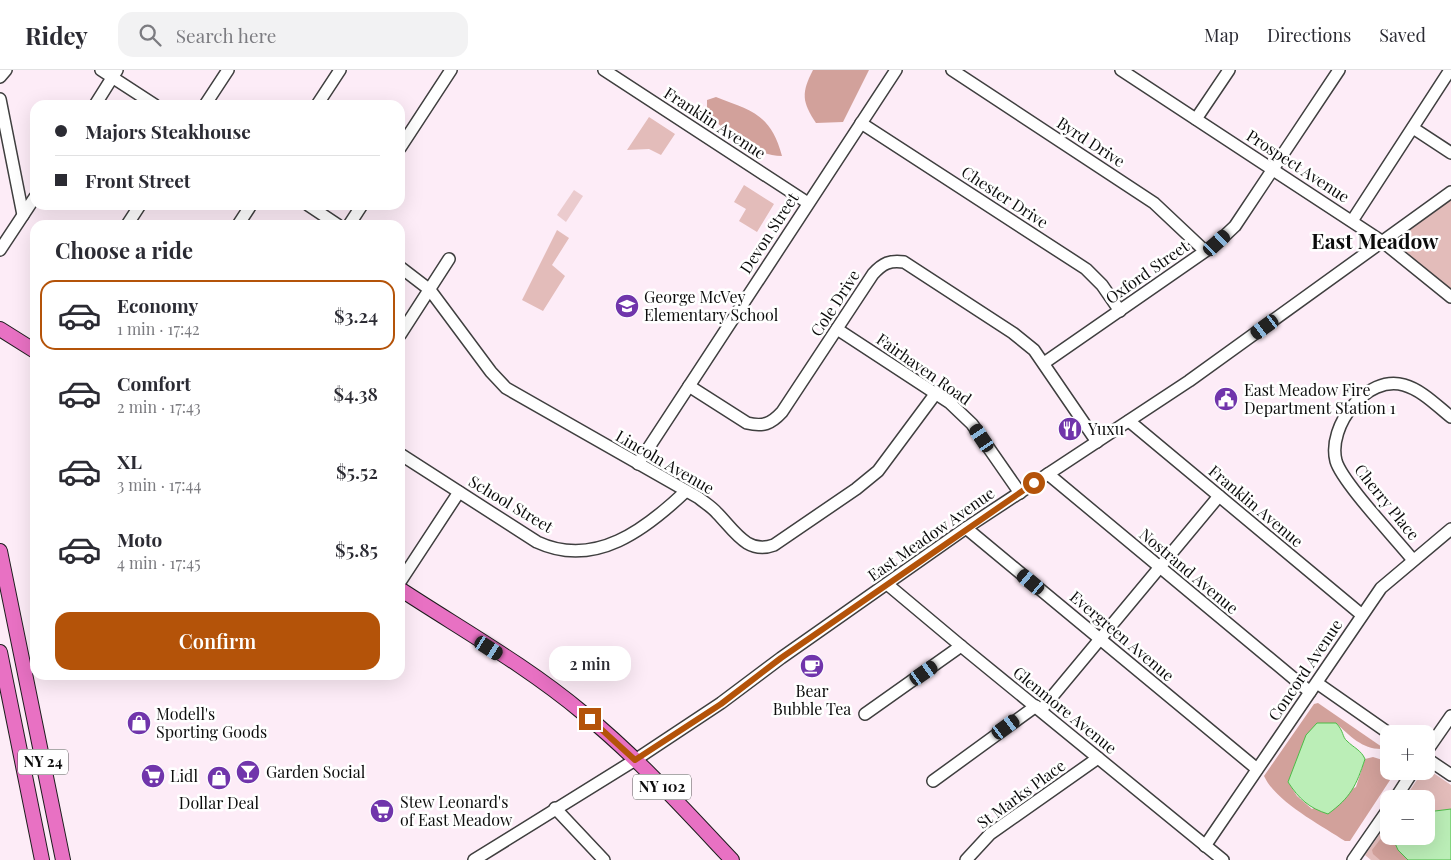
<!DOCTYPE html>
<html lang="en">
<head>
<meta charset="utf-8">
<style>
  body { margin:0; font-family:"Playfair Display",serif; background:#f2f2f3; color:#2b2b33; height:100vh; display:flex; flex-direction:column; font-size:19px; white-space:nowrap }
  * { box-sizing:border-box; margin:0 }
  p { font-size:16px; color:#7c7c81 }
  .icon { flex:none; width:28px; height:28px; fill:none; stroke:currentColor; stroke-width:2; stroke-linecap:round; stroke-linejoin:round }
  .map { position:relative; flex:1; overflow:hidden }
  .details { position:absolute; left:30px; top:150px; width:375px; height:460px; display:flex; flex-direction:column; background:#fff; border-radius:15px; box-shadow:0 5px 20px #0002 }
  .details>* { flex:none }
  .top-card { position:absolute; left:30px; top:30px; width:375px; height:110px; border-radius:15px; box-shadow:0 5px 20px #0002; display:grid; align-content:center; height:110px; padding:0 25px; background:#fff }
  .controls { position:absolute; left:1380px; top:655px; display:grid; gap:10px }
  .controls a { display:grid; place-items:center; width:55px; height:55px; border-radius:10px; background:#fff; box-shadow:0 5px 20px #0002; font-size:25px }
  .end { position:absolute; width:22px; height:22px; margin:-11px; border:6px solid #b45309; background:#fff; box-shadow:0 0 0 2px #fff }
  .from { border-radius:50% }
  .bubble { position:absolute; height:35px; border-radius:15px; background:#fff; box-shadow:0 5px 20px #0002; font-size:16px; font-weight:600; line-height:35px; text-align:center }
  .car { position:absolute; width:15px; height:30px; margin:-15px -8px; border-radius:6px; box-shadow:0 0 4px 1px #0007; background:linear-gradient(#222 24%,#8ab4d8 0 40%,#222 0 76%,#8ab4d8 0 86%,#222 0) }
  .top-card b { display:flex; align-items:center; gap:18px; height:48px; font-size:19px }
  .top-card b+b { border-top:1px solid #e1e1e2 }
  .top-card i { width:12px; height:12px; background:#2b2b33 }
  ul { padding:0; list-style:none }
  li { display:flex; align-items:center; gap:15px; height:70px; margin:0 10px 8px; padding:0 15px; border:2px solid transparent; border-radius:15px }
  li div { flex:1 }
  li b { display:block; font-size:19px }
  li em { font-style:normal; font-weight:600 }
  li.active { border-color:#b45309 }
  li>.icon { width:45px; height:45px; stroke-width:1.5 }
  h2 { padding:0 25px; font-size:22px; line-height:60px }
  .action { display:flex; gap:10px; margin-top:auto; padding:10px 25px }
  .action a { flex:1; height:58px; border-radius:15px; background:#b45309; color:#fff; font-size:20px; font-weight:600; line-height:58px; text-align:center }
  header { display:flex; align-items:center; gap:30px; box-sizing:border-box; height:70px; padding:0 25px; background:#fff; border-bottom:1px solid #e1e1e2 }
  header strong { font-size:24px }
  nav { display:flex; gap:28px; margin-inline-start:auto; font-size:18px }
  .search { width:350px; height:45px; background:#f2f2f3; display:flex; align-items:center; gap:12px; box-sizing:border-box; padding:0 18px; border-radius:15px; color:#7c7c81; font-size:19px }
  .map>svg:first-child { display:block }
  .green { fill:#e3bcba }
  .forest { fill:#d2a19b }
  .pitch { fill:#ebcbce }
  .water { fill:#bbeeb7; stroke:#4cbc47 }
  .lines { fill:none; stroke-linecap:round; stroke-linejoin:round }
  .minor-casing { stroke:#3f3f3f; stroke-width:14 }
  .major-casing { stroke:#1d1d1d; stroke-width:16 }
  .minor { stroke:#fff; stroke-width:11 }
  .major { stroke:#e871c3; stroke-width:14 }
  .route { stroke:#b45309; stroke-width:6 }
  .labels { text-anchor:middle; stroke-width:5; stroke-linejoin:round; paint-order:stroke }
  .shield { fill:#fff; stroke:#555; stroke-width:1 }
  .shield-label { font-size:15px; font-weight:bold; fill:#0c0c0c }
  .street-label { font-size:16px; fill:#0c0c0c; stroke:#fff }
  .poi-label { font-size:16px; fill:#0c0c0c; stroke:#fff; text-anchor:start }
  .district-label { font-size:21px; font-weight:bold; fill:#0c0c0c; stroke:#fff }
</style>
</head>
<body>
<header>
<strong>Ridey</strong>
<div class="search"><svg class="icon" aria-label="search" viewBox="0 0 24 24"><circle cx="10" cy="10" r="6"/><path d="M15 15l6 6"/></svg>Search here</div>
<nav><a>Map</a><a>Directions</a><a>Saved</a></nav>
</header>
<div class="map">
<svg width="1451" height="790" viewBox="0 0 1451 790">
  <rect width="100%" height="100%" fill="#fdecf7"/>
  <g class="green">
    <path d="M649,47L675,64L661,85L649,79L627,80Z"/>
    <path d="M744,115L774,134L757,162L739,151L746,139L734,132Z"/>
    <path d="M1451,122V227L1383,172Z"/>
    <path d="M557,160L569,168L552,195L565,206L543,241L522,230Z"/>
    <path d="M1426,698L1451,715V790H1371L1365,785L1389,751V766H1426V729H1404L1423,701H1426Z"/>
  </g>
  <g class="forest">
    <path d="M813,0H869L843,52L816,53C802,32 801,23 813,0Z"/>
    <path d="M716,27C752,41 771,44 782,86C754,86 726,62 707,43V30Z"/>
    <path d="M1318,633L1382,677L1381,679C1362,679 1350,666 1336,653L1298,692L1288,712L1297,726L1312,739L1356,717L1365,689L1373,687L1389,692V701H1396L1350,771H1345C1321,755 1276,732 1264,706L1314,634Z"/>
    <path d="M1389,758V766H1396L1394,771L1398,780L1408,790H1380L1373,784L1372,780Z"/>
  </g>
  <path class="pitch" d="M574,120L583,126L566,152L557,145Z"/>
  <g class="water">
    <path d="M1317,653H1336C1344,661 1342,667 1347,671C1354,678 1361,680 1365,689C1356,716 1351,727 1328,744C1309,738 1299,729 1288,712L1306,665Z"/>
    <path d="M1426,738L1435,741L1451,739V790H1408L1398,780L1394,771L1396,766H1426Z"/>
  </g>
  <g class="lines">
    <g class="minor-casing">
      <g id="minor">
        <path d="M101,0L155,35"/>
        <path d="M604,0L808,133"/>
        <path d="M952,0L1154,133L1205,181"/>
        <path d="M1121,0L1383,172L1451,227"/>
        <path d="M0,7L6,0"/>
        <path d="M0,29L23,145"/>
        <path d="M95,35L117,0"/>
        <path d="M205,35L228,0"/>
        <path d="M317,35L340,0"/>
        <path d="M1196,49L1229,0"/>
        <path d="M861,53L1086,199L1102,215L1120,241"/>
        <path d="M1413,58L1451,83"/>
        <path d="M400,78L451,0"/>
        <path d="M308,135L338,155"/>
        <path d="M1352,151L1450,0"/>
        <path d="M127,155L140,135"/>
        <path d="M238,155L251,135"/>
        <path d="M349,155L362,135"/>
        <path d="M0,180L35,127"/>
        <path d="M400,197L430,220L491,302L506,318L699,428C705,433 712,437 717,443C734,460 747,485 774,475L856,419L878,401L936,323"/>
        <path d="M837,259L950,333L972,354L1020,423"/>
        <path d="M400,265L449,189"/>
        <path d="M1044,293L1217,173L1235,156L1339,0"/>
        <path d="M689,316L747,353C763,357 771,354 782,342L873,204C883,193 890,190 904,192L1013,263L1034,280L1097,372"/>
        <path d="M1129,351L1362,545"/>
        <path d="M400,384L537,472C595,499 646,459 686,421"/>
        <path d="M638,394L896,0"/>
        <path d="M1048,404L1310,622"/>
        <path d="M966,458L1257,699"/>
        <path d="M1413,490C1397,470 1342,412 1336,391C1327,356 1367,304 1404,315C1422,320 1437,336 1451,347"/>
        <path d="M400,512L459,422"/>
        <path d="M887,514L961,576L1223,790"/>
        <path d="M1317,613L1390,664"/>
        <path d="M1041,640L1219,426"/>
        <path d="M865,644L961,576"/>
        <path d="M1426,682L1451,646"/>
        <path d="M1426,688L1451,705"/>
        <path d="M933,711L1036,636"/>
        <path d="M1395,729L1413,701"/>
        <path d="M555,738L604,790"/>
        <path d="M1205,776L1381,518L1451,459"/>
        <path d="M474,790L635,690L721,633L781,588L966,458L1189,311L1451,122"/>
        <path d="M966,790L990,764L1098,688"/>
        <path d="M1353,790L1389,738"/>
      </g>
    </g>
    <g class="major-casing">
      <g id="major">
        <path d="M0,259L35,281"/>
        <path d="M0,481L63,790"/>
        <path d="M400,519C461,559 527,596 583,643C637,687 684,739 732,790"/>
        <path d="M0,582L42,790"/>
      </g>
    </g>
    <use href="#minor" class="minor"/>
    <use href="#major" class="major"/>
  </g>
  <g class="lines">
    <path class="route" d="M590,649L635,690L721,634L781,588L1034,413"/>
  </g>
  <defs>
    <g id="school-disc" transform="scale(1.25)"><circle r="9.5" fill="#7035ab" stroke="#fff"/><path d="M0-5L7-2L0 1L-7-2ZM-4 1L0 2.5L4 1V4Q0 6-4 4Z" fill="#fff"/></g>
    <g id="civic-disc" transform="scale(1.25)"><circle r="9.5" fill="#7035ab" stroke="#fff"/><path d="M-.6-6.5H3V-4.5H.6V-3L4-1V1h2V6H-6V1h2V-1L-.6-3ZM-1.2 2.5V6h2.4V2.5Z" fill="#fff"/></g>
    <g id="restaurant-disc" transform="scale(1.25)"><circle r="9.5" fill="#7035ab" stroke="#fff"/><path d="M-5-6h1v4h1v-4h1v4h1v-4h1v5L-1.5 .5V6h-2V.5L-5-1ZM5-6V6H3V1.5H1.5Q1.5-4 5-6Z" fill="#fff"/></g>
    <g id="cafe-disc" transform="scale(1.25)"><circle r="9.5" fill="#7035ab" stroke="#fff"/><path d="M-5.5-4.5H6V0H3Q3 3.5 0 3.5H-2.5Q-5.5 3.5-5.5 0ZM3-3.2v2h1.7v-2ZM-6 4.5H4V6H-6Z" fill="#fff"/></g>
    <g id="shop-disc" transform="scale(1.25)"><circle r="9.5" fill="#7035ab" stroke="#fff"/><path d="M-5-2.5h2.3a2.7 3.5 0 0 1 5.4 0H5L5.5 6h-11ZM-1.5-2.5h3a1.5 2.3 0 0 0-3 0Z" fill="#fff"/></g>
    <g id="bar-disc" transform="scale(1.25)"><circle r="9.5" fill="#7035ab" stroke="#fff"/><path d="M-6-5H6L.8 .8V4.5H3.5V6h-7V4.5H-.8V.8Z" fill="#fff"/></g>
    <g id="supermarket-disc" transform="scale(1.25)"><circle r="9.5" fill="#7035ab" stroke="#fff"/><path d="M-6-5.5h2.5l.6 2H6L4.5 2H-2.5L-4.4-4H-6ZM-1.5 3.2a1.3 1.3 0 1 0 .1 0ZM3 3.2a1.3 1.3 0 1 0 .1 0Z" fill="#fff"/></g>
  </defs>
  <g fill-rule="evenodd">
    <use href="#school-disc" x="627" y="236"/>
    <use href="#civic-disc" x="1226" y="329"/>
    <use href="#restaurant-disc" x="1070" y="359"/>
    <use href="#cafe-disc" x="812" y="596"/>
    <use href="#shop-disc" x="139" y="653"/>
    <use href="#bar-disc" x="248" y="702"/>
    <use href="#supermarket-disc" x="153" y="706"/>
    <use href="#shop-disc" x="219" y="708"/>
    <use href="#supermarket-disc" x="382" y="741"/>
  </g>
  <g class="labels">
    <g class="shield">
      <rect x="18" y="679.5" width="50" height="25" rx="4"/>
      <rect x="633" y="704.5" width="58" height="25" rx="4"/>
    </g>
    <g class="shield-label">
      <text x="43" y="697">NY 24</text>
      <text x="662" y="722">NY 102</text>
    </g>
    <g class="street-label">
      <text transform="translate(715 53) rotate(33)" y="6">Franklin Avenue</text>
      <text transform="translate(1091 72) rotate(33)" y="6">Byrd Drive</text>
      <text transform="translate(1298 96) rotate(33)" y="6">Prospect Avenue</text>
      <text transform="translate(1005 127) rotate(33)" y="6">Chester Drive</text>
      <text transform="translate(769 163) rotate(-57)" y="6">Devon Street</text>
      <text transform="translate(1147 202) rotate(-35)" y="6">Oxford Street</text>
      <text transform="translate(835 233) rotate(-57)" y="6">Cole Drive</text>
      <text transform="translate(924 299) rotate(35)" y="6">Fairhaven Road</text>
      <text transform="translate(665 392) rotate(30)" y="6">Lincoln Avenue</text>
      <text transform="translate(1387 432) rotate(51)" y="6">Cherry Place</text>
      <text transform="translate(511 434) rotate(31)" y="6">School Street</text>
      <text transform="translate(1256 436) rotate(40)" y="6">Franklin Avenue</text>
      <text transform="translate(931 464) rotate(-35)" y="6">East Meadow Avenue</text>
      <text transform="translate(1189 501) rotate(40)" y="6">Nostrand Avenue</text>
      <text transform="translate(1122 566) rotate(40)" y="6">Evergreen Avenue</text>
      <text transform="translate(1305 600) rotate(-56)" y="6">Concord Avenue</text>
      <text transform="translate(1065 640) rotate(39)" y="6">Glenmore Avenue</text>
      <text transform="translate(1021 724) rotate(-36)" y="6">St Marks Place</text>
    </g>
    <g class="poi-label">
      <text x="644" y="233">George McVey<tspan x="644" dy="18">Elementary School</tspan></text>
      <text x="1244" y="326">East Meadow Fire<tspan x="1244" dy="18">Department Station 1</tspan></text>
      <text x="1088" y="365">Yuxu</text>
      <text x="812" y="627" text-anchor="middle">Bear<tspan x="812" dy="18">Bubble Tea</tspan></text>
      <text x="156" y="650">Modell's<tspan x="156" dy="18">Sporting Goods</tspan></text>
      <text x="266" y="708">Garden Social</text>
      <text x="170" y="712">Lidl</text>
      <text x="400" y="738">Stew Leonard's<tspan x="400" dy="18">of East Meadow</tspan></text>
      <text x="219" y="739" text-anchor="middle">Dollar Deal</text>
    </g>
    <g class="district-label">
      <text x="1375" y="179">East Meadow</text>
    </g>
  </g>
</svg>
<div class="controls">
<a>+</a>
<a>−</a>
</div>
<i class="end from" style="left:1034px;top:413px"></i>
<i class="end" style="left:590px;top:649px"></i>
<div class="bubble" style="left:549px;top:576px;width:82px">2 min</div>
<i class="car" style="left:1217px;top:173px;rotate:47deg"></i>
<i class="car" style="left:1265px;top:257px;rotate:234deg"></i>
<i class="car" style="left:982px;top:368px;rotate:326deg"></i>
<i class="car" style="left:1031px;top:512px;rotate:310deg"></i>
<i class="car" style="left:489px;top:578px;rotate:123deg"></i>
<i class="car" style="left:924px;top:603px;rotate:55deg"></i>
<i class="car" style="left:1006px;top:657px;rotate:54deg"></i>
<div class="top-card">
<b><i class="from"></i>Majors Steakhouse</b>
<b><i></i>Front Street</b>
</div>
<section class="details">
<h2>Choose a ride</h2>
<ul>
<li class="active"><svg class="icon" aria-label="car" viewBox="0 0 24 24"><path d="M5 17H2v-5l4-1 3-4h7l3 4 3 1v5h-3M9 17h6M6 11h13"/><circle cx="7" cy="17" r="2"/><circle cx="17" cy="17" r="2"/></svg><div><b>Economy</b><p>1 min · 17:42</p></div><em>$3.24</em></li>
<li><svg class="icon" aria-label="car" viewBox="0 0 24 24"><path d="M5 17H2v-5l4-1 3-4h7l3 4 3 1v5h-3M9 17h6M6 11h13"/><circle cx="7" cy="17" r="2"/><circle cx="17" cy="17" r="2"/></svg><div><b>Comfort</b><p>2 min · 17:43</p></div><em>$4.38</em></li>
<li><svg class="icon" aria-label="car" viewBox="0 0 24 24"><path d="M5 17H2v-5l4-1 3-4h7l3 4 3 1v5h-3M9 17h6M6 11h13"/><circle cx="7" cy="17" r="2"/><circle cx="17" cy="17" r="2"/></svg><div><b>XL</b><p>3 min · 17:44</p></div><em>$5.52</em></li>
<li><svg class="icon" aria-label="car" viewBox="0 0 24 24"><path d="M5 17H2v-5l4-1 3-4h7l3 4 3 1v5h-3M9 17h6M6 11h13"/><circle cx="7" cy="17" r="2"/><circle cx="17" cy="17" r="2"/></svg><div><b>Moto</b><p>4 min · 17:45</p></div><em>$5.85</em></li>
</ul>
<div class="action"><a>Confirm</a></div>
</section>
</div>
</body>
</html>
